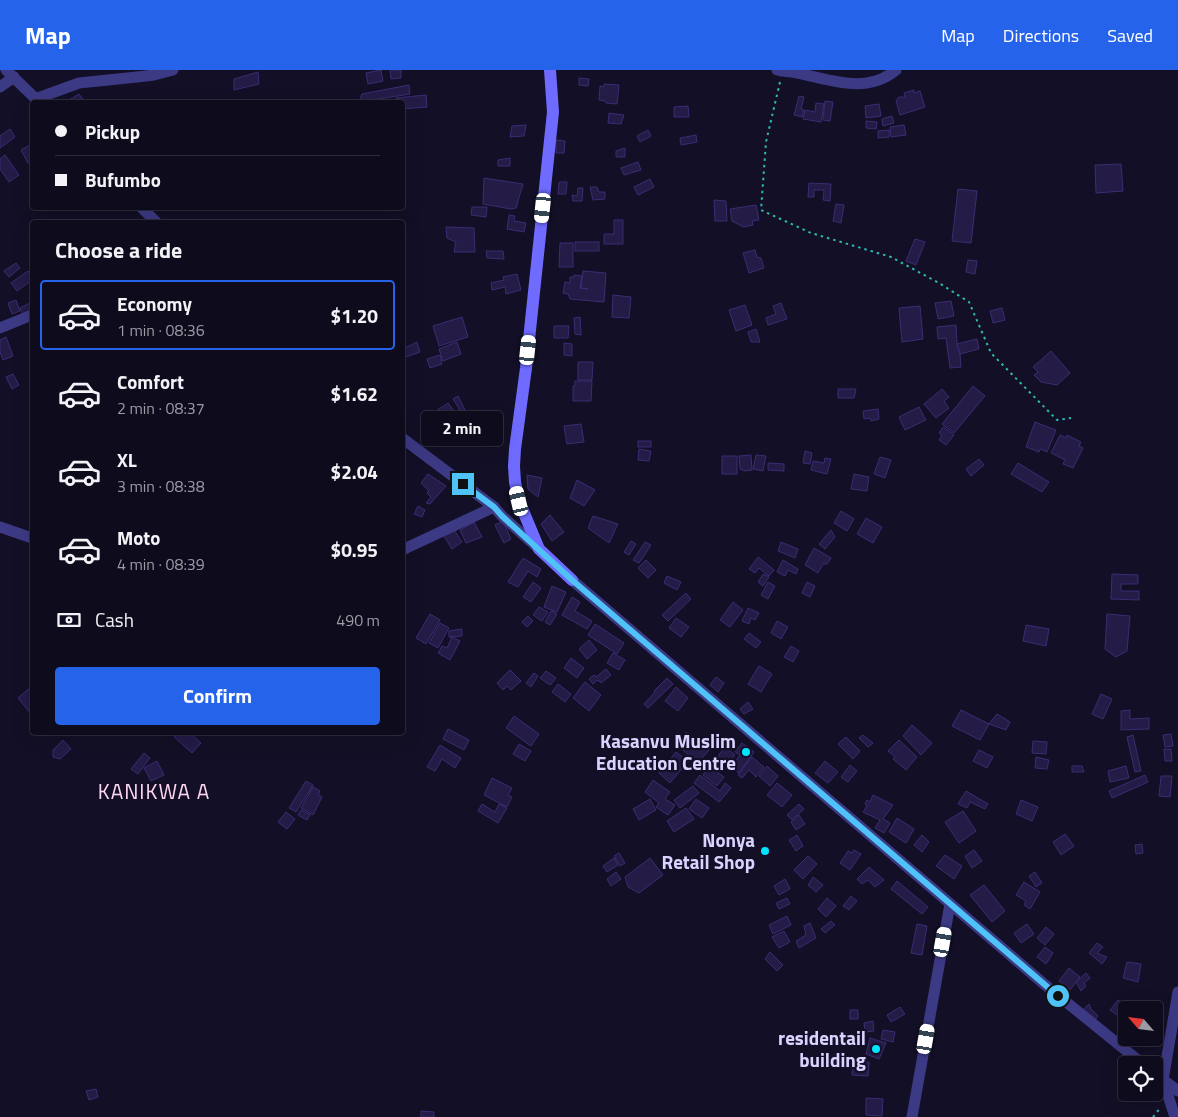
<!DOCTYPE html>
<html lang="en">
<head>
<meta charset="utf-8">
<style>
  body { margin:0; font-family:"Titillium Web",sans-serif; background:#1c1929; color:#f1f3f6; height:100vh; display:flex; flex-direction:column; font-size:19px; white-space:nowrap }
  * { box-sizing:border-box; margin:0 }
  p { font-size:16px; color:#9b9ba3 }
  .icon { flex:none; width:28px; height:28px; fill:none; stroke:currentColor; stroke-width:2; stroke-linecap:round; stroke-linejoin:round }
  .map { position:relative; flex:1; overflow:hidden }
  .sheet { position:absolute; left:30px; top:150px; width:375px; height:515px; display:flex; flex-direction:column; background:#0e0b1c; border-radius:5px; box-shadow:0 5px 20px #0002,0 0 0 1px #2e2b3b }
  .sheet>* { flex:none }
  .top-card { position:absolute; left:30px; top:30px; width:375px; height:110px; border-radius:5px; box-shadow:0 5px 20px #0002,0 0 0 1px #2e2b3b; display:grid; align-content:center; height:110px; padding:0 25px; background:#0e0b1c }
  .needle { width:32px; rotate:298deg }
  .buttons { position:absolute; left:1118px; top:931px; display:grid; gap:10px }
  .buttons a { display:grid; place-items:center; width:45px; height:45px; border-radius:5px; background:#0e0b1c; box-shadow:0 5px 20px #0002,0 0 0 1px #2e2b3b; font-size:25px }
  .end { position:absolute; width:22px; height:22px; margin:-11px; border:6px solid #4fc3f7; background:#111; box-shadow:0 0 0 2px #111 }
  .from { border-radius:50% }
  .bubble { position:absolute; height:35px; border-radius:5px; background:#0e0b1c; box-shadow:0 5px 20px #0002,0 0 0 1px #2e2b3b; font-size:16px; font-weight:700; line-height:35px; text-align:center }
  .car { position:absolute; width:15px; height:30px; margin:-15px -8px; border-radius:6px; box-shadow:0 0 4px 1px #0007; background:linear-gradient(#fff 24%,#345 0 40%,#fff 0 76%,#345 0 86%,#fff 0) }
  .top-card b { display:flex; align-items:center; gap:18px; height:48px; font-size:19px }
  .top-card b+b { border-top:1px solid #2e2b3b }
  .top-card i { width:12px; height:12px; background:#f1f3f6 }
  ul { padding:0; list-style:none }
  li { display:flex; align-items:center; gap:15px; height:70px; margin:0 10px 8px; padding:0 15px; border:2px solid transparent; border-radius:5px }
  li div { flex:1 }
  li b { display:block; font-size:19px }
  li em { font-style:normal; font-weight:700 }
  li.selected { border-color:#2563eb }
  li>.icon { width:45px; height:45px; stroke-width:1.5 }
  h2 { padding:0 25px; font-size:22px; line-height:60px }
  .pay { display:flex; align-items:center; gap:12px; height:55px; padding:0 25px; font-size:19px }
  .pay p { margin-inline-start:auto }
  .primary-button { display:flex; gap:10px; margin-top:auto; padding:10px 25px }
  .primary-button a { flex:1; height:58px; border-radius:5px; background:#2563eb; color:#fff; font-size:20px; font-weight:700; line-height:58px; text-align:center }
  header { display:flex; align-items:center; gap:30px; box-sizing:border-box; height:70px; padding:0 25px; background:#2563eb; color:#fff }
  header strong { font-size:24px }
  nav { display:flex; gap:28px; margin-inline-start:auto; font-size:18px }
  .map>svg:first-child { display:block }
  .building { fill:#241b47; stroke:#3b2d73 }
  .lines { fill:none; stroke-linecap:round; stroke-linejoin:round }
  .path { stroke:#2fb8b0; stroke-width:2; stroke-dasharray:2.5 4; stroke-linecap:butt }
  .street { stroke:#3d3a85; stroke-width:11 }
  .secondary { stroke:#6f6bff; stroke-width:12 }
  .route { stroke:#4fc3f7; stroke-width:6 }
  .poi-dot { fill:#00e5ff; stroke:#130f26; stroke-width:2 }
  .labels { text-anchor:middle; stroke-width:4.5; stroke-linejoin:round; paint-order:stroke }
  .poi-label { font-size:19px; font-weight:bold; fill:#d9d4ff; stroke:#130f26; text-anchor:end }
  .quarter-label { font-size:21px; letter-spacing:1px; fill:#ffd6f0; stroke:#130f26 }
</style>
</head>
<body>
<header>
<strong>Map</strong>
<nav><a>Map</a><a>Directions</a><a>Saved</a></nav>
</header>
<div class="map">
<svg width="1178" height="1047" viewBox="0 0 1178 1047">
  <rect width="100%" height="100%" fill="#130f26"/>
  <g class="building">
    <path d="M381,0L383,11L368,14L366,3Z"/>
    <path d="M390,0H401V8L391,9Z"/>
    <path d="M258,2L259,14L234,20V9Z"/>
    <path d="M579,8L589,9L588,16L579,15Z"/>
    <path d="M604,14L619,15L617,34L606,33V31L599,30L600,16L604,17Z"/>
    <path d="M409,15L410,24L359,32L362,24Z"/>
    <path d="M914,20V23L920,21L925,37L900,45L896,31L899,27H905L904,23Z"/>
    <path d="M79,24L85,32H66Z"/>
    <path d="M426,25L427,37L402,39V32H396V28Z"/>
    <path d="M799,26L804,27L801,39L804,40L802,47L794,45Z"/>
    <path d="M825,31L833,32L830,51L823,50Z"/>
    <path d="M816,33L824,34L821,52L803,49L805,40L815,42Z"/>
    <path d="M879,34L881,46L866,48L865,36Z"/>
    <path d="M688,36L689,47H674V37Z"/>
    <path d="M609,43L624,45L621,54L608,53Z"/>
    <path d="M892,46L894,53L883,56L882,49Z"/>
    <path d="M866,51L877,52L876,59L866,58Z"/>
    <path d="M526,55L524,66L510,67L512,56Z"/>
    <path d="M904,55L906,65L891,67L890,57Z"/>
    <path d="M10,59L15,67L0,78V66Z"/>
    <path d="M648,60L651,66L640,72L637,66Z"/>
    <path d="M889,60V67L878,68V61Z"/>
    <path d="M696,65L697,72L681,75L680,68Z"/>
    <path d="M556,70L565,71L564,83H556Z"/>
    <path d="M30,75L32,80V91L28,93L21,80Z"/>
    <path d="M625,78V87H616V81Z"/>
    <path d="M5,85L19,105L9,112L0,99V89Z"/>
    <path d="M510,88V96H498V90Z"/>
    <path d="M638,92L641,100L624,105L621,98Z"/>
    <path d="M1121,94L1123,121L1096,123L1095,95Z"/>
    <path d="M484,108L523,114L516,138L511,139L483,134Z"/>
    <path d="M650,109L654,117L638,125L634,117Z"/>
    <path d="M559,112H567L566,124H558Z"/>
    <path d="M809,113L831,114L830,131L823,130L824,120H814V127H808Z"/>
    <path d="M590,117H597L599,122H605V129L593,130Z"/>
    <path d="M578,118H583L582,131H573L572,125L577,126Z"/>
    <path d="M958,119L977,121L971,173L952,171Z"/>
    <path d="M714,130L726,131L727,151H715Z"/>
    <path d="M836,134L844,135L841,153L833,151Z"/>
    <path d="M756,135L759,150L752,151L753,155L744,157L732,151L730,139Z"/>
    <path d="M472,137H487L486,147L471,145Z"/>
    <path d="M509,145L515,146L514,151L526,153L524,162L507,159Z"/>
    <path d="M614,150H623V174H604V164H614Z"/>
    <path d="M446,157L474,158L475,182H454L456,172L447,168Z"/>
    <path d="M915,169L925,172L916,195L906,191Z"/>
    <rect x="575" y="172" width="24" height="9"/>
    <path d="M560,173H573V197H559Z"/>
    <path d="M755,180L757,187L761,188L764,198L749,203L743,183Z"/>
    <path d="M486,181H503L504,189L487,188Z"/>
    <path d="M968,190L977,191L975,204L966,202Z"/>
    <path d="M16,193L20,198L9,207L4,201Z"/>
    <path d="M28,201L32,207V210L17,221L11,213Z"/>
    <path d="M583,201L606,203L604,232L570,229L568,224L563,223L565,212L570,213V207H574V205L582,206L580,218L588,219L581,218Z"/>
    <path d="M517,204L521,220L506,224L505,217L492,220L491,213L504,210L503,207Z"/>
    <path d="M613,225L631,227L629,248L612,247Z"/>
    <path d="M16,230L20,241L12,244L8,233Z"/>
    <path d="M951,231L954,246L938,249L935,233Z"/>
    <path d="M32,232V243L24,247L20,238Z"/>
    <path d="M781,233L787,249L768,255L766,248L776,244L773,236Z"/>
    <path d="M745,235L752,255L736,261L729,240Z"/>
    <path d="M920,236L923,269L902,272L899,238Z"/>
    <path d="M1002,238L1005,250L993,253L990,241Z"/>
    <path d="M462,247L468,267L439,276L433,256Z"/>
    <path d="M580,247L581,265L575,264L574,248Z"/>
    <path d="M956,255L957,274L960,284L961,297L950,298L946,268L938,269L937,257Z"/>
    <path d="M554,256H569L568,268H554Z"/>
    <path d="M756,259L760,272H751L748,262Z"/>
    <path d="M6,267L13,286L3,290L0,282V270Z"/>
    <path d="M977,269L979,279L960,284L957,274Z"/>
    <path d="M417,272L420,282L406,287L403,279Z"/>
    <path d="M457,272L461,284L443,291L439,279Z"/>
    <path d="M564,273L572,274V286L564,285Z"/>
    <path d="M1051,281L1070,303L1057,315L1041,312L1034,305L1038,302L1033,297Z"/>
    <path d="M440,285L442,294L430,298L427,289Z"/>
    <path d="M578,292H593L592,310H578Z"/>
    <path d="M13,304L19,315L12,319L6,307Z"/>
    <path d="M575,311H592L591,331H573V316H575Z"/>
    <path d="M973,316L985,326L954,363L942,354Z"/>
    <path d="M838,319H856L854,328H838Z"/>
    <path d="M942,319L949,327L944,331L949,338L936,348L924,334Z"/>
    <path d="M458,326L465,340L461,342L453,329Z"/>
    <path d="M448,333L458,346L446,354L436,341Z"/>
    <path d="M919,337L926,350L905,360L899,347Z"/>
    <path d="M878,339L879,349L871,351L870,348L864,349L863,341Z"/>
    <path d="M1035,352L1056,360L1047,382L1040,379L1039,382L1026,377Z"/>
    <path d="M581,354L584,372L567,374L564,356Z"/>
    <path d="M943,357L954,365L946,375L939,370L942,366L939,363Z"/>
    <path d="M1060,365L1066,368L1067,365L1081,372L1079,376L1083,378L1073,398L1063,394L1065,390L1051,383Z"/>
    <rect x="638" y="371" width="13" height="6"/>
    <path d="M639,379L651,381L649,391L638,390Z"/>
    <path d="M805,381L812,383L810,394L803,393Z"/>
    <path d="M751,385L752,400L745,401L740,399L739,386Z"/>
    <path d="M756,385L766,386L763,401L753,399Z"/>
    <rect x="722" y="386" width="15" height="18"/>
    <path d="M880,387L891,390L885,408L874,404Z"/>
    <path d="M825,388L831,389L827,404L811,400L813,391L824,393Z"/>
    <path d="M979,389L984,395L971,406L966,399Z"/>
    <path d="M768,393L784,394V401L768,400Z"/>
    <path d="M1018,393L1049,412L1042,422L1011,404Z"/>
    <path d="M428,404L446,416L430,434L426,433L431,427L427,423L429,421L421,413Z"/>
    <path d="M854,404L869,407L867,421L851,419Z"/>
    <path d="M527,405L542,408L538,427L528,419Z"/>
    <path d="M577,410L595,420L584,436L570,428Z"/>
    <path d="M418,436L425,440L422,447L414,444Z"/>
    <path d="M841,441L854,449L847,461L834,453Z"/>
    <path d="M550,445L564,462L552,471L541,454Z"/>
    <path d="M593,446L618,454L609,473L588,458Z"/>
    <path d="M866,448L882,457L873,473L857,464Z"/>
    <path d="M503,451L511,469L504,473L495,455Z"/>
    <path d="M474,452L482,467L466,473L460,460Z"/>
    <path d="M452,457L462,472L452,479L442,463Z"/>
    <path d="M831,460L835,467L825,479L819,474Z"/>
    <path d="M631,471L636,474L629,485L624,482Z"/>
    <path d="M645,472L651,475L639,493L633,490Z"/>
    <path d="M781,472L798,479L795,488L778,481Z"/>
    <path d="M814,478L831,488L827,494H823L818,503L805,495Z"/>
    <path d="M758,487L774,500L769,506L759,498L755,503L749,499Z"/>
    <path d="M523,488L541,499L537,507L528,501L518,517L508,512Z"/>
    <path d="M646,490L656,500L648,508L638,498Z"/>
    <path d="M783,490L798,499L796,504L788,500L785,506L777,502Z"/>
    <path d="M763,504L769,507L763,516L758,512Z"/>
    <path d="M1112,504L1138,505V514H1121V521H1139V530L1111,529Z"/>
    <path d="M667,506L681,512L677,520L664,513Z"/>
    <path d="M533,512L541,518L531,532L523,527Z"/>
    <path d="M768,512L775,516L768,529L761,525Z"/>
    <path d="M807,512L815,516L810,527L802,523Z"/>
    <path d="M552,516L566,522L557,542L544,537Z"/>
    <path d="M686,523L691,529L668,551L662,545Z"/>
    <path d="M572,527L580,532L575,541L592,551L587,559L562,545Z"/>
    <path d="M733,532L743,540L730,557L720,550Z"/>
    <path d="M539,537L548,542L542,551L533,545Z"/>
    <path d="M748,538L759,543L755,550L751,548L749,554L742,551Z"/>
    <path d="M551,541L557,544L550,555L545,552Z"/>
    <path d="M430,544L440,550L426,574L416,568Z"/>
    <path d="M1107,544L1130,546L1127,581L1116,587L1105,579Z"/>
    <path d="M528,546L533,551L527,557L522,552Z"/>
    <path d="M676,548L689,557L681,567L669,558Z"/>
    <path d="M777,551L788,557L781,569L771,563Z"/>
    <path d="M440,553L449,558L438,578L429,573Z"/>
    <path d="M595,554L624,573L617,584L588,565Z"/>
    <path d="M1026,555L1049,559L1046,576L1023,571Z"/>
    <path d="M462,559V566L449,567V561Z"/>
    <path d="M749,563L761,572L756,578L744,569Z"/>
    <path d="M452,567L460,571L450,590L438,583L442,576L447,578Z"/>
    <path d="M589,570L597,580L587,589L579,579Z"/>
    <path d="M791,576L799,581L793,592L784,587Z"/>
    <path d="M613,583L625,590L619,600L607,593Z"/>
    <path d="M571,588L584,598L577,608L564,598Z"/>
    <path d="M759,596L772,604L761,622L748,614Z"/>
    <path d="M606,599L611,605L601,613L598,610L593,614L589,609L594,605L596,607Z"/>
    <path d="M510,600L521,611L511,620L507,616L503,620L497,613Z"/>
    <path d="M546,601L556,608L550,615L540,608Z"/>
    <path d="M534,603L538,606L531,617L526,613Z"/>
    <path d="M716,607L724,613L718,622L710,615Z"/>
    <path d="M667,608L673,614L648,638L644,634L655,622L654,621Z"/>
    <path d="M585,612L601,625L589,641L573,628Z"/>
    <path d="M558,614L571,624L565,632L552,622Z"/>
    <path d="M32,616V645L18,628Z"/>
    <path d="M676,617L688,628L678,641L665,631Z"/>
    <path d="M1101,624L1112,629L1103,649L1092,644Z"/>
    <path d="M748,632L753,639L744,644L740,639Z"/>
    <path d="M961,640L989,654L980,670L952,656Z"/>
    <path d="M1130,640V649L1149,648V659L1121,660V641Z"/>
    <path d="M997,644L1010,652L1006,660L989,654Z"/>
    <path d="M514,646L539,664L531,676L506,658Z"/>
    <path d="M912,655L932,673L921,685L903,666Z"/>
    <path d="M448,659L469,670L464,680L443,669Z"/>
    <path d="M179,662H189L201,673L192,683L174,667Z"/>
    <path d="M686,662L702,675L708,668L715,673L698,693L676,674Z"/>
    <path d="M1171,664L1173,676L1165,677L1163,665Z"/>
    <path d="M863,665L873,673L868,677L859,668Z"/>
    <path d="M1133,665L1141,701L1135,702L1127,667Z"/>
    <path d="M846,667L860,681L853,689L838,674Z"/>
    <path d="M63,670L71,679L60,689L53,687V680Z"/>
    <path d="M899,670L917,687L906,700L893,689L895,687L888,681Z"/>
    <path d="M1033,671L1047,672L1046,684L1032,683Z"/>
    <path d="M742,673L754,682L739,703L731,697L740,685L735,682Z"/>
    <path d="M519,674L531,681L525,691L513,684Z"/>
    <path d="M440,675L461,688L455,698L442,689L435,701L427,697Z"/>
    <path d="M725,677L735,685L725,698L715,690Z"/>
    <path d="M1164,679H1171L1172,691H1165Z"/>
    <path d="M979,680L993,687L987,698L973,691Z"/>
    <path d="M676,682L688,691L670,713L659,703Z"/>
    <path d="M144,683L150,688L138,704L131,699Z"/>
    <path d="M752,687L764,697L756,707L749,700L742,708L738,705Z"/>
    <path d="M1036,687L1049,690L1047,699L1035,698Z"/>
    <path d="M157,691L164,705L151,711L144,698Z"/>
    <path d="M825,691L838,702L828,713L815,703Z"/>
    <path d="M850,695L857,701L848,712L841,707Z"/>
    <path d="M709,696L724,707L717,716L703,705Z"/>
    <path d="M767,696L778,706L770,716L759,706Z"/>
    <path d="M1072,696H1082L1084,702H1072Z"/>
    <path d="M1126,696L1129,708L1110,712L1108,701Z"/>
    <path d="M700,705L720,721L725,713L731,718L719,732L694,713Z"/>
    <path d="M1145,705L1148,712L1112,728L1109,721Z"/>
    <path d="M1161,706H1172L1170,727L1159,726Z"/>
    <path d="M492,708L512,718L508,725L512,727L507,737L484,725Z"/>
    <path d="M653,710L670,722L665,729L675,735L668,745L656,737L659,733L645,722Z"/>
    <path d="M306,711L313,715L296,742L289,738Z"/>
    <path d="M777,713L792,725L782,737L767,725Z"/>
    <path d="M693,716L699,723L680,738L674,730Z"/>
    <path d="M313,717L320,721L318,725L322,727L313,745L301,738Z"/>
    <path d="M966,721L988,734L985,739L970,732L967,738L958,734Z"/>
    <path d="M873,725L893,735L883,749L890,753L884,763L875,758L880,750L863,742L867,736L865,734L867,730L870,732Z"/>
    <path d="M650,729L656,740L639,750L633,739Z"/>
    <path d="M696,729L709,738L702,748L689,739Z"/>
    <path d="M1021,730L1038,737L1032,751L1016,744Z"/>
    <path d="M482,734L495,742L499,734L507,738L498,753L478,741Z"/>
    <path d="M799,734L804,739L792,750L787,745Z"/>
    <path d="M686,738L694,749L674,762L667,751Z"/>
    <path d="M301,740L310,745L307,750L298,745Z"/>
    <path d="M963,741L976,761L959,773L945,752Z"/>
    <path d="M286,742L295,749L287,759L278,752Z"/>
    <path d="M799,745L805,754L796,760L791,752Z"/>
    <path d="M897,748L914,759L906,773L889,762Z"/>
    <path d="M1065,764L1074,776L1061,785L1053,772Z"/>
    <path d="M797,765L803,776L796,781L789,770Z"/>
    <path d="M922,765L929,772L922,782L914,775Z"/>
    <path d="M1142,774L1143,783L1136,784L1135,775Z"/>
    <path d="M854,780L861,784L850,800L840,793L848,781L852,783Z"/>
    <path d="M974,780L982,791L972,798L965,786Z"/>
    <path d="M619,783L625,793L620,796L614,786Z"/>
    <path d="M671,785L675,790L666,797L662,792Z"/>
    <path d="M945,785L962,796L954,809L936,796Z"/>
    <path d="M808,786L817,794L803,809L794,800Z"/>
    <path d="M614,788L618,795L607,802L603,796Z"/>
    <path d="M650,788L663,805L639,823L628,817L625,807Z"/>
    <path d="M869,797L884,810L875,817L868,810L862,814L857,809Z"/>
    <path d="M616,802L621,809L611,816L607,809Z"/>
    <path d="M1035,802L1042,813L1036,817L1029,806Z"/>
    <path d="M813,807L823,815L816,822L808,815Z"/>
    <path d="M785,809L790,819L779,825L774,816Z"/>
    <path d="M897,811L928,837L922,844L891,819Z"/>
    <path d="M1024,812L1040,822L1030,839L1024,835L1026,831L1016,825Z"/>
    <path d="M984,815L1005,841L992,852L970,825Z"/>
    <path d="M851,826L857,831L849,840L843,836Z"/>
    <path d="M787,828L790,834L779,839L776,833Z"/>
    <path d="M827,828L836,836L826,847L818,839Z"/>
    <path d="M787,846L791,855L773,864L769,855Z"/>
    <path d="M831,851L835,855L825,863L821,859Z"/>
    <path d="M810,853L816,868L799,878L796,871L806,865L804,856Z"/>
    <path d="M917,854L927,856L922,885L911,883Z"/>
    <path d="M1027,854L1034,864L1021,873L1014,863Z"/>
    <path d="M1046,857L1054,864L1045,875L1037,868Z"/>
    <path d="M784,861L790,872L779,878L772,867Z"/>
    <path d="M1097,873L1103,877L1097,883L1107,887L1102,894L1089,883Z"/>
    <path d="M1045,877L1053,883L1046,894L1037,887Z"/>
    <path d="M770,882L783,895L777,901L765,889Z"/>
    <path d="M1127,892L1141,894L1138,912L1123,908Z"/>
    <path d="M1069,898L1080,907L1070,920L1059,911Z"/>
    <path d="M1086,903L1090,908L1084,913L1086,916L1081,921L1076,912Z"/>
    <path d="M1118,930L1129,938L1121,948L1110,940Z"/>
    <path d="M1089,934L1091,939L1098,946L1094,951L1083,940Z"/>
    <path d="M900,937L905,944L891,952L887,945Z"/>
    <rect x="850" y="940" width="8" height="9"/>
    <path d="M873,951L874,961L865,962L864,953Z"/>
    <path d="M883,960L895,962L893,972L881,969Z"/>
    <path d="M1126,965V968H1136L1128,977L1121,970Z"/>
    <path d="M1154,966L1161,971L1158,976L1147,969L1148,968H1154Z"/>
    <path d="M870,968L886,973L879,989L866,984Z"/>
    <path d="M853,991L869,992L868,1006L852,1005Z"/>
    <path d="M96,1019L98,1027L89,1030L86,1021Z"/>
    <path d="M866,1028L883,1029L882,1046L866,1045Z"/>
    <path d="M421,1041L434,1042V1047H421Z"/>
  </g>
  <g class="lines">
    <g class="path">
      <path d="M780,12L766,72L761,140L811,163L891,187L939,213L969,232L991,283L1057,350L1071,348"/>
      <path d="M1153,1047L1161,1037"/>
    </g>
    <g class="street">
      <path d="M6,0L39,32"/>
      <path d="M777,0C782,2 786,1 792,2C827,8 865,26 896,0"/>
      <path d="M0,17L14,7"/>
      <path d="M35,29L79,13L137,7L154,5L173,0"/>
      <path d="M142,138L156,152"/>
      <path d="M0,258L32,245"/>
      <path d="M402,368L494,437L502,446L539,479"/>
      <path d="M0,457L32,468"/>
      <path d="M402,480L494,437"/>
      <path d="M572,510L1044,914L1144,995"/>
      <path d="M1154,1003L1178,1021"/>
      <path d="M912,1047L950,834"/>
      <path d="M1175,1047L1163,1010L1178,922"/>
    </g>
    <path class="secondary" d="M550,0L553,42L526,298L515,379L514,396L515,412L519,431L539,479L572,510"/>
  </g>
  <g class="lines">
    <path class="route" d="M463,414L494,437L502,446L572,510L1058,926"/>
  </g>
  <g class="poi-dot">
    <circle cx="746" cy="682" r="5"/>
    <circle cx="765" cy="781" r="5"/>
    <circle cx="876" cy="979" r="5"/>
  </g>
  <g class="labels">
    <g class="poi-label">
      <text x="736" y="678">Kasanvu Muslim<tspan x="736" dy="22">Education Centre</tspan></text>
      <text x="755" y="777">Nonya<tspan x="755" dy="22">Retail Shop</tspan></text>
      <text x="866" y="975">residentail<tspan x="866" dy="22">building</tspan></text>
    </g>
    <g class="quarter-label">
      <text x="154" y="729">KANIKWA A</text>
    </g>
  </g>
</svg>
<div class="buttons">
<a><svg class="needle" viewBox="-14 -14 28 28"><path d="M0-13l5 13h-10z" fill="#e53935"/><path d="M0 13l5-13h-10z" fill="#9b9ba3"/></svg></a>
<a><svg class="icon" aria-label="locate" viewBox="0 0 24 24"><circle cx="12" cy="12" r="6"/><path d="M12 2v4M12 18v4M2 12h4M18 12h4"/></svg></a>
</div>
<i class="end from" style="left:1058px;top:926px"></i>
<i class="end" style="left:463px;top:414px"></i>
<div class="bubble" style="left:421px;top:341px;width:82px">2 min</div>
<i class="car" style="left:543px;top:138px;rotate:186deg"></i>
<i class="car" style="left:528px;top:280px;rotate:6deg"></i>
<i class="car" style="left:519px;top:431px;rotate:347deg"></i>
<i class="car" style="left:943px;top:872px;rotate:10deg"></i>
<i class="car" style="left:926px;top:969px;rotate:10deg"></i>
<div class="top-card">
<b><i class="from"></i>Pickup</b>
<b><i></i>Bufumbo</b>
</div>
<section class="sheet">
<h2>Choose a ride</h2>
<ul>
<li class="selected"><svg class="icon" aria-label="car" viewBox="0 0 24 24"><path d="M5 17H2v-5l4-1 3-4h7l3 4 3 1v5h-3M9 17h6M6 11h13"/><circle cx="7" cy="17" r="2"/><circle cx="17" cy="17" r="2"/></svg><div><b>Economy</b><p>1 min · 08:36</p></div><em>$1.20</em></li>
<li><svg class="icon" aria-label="car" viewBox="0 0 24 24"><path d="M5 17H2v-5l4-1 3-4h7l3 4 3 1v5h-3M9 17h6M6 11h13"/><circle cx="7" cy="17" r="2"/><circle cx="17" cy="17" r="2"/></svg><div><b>Comfort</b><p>2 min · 08:37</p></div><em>$1.62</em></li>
<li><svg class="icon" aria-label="car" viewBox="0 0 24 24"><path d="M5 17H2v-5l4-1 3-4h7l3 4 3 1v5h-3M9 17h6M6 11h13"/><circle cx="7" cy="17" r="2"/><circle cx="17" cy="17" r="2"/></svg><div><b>XL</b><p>3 min · 08:38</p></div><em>$2.04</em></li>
<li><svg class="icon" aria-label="car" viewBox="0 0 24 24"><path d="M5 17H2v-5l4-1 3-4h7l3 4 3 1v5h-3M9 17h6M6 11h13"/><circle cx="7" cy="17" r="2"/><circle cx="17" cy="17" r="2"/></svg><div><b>Moto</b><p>4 min · 08:39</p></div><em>$0.95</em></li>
</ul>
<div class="pay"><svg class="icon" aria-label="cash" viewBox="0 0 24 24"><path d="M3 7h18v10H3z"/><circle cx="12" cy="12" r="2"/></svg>Cash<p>490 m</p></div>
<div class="primary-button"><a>Confirm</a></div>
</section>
</div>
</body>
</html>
